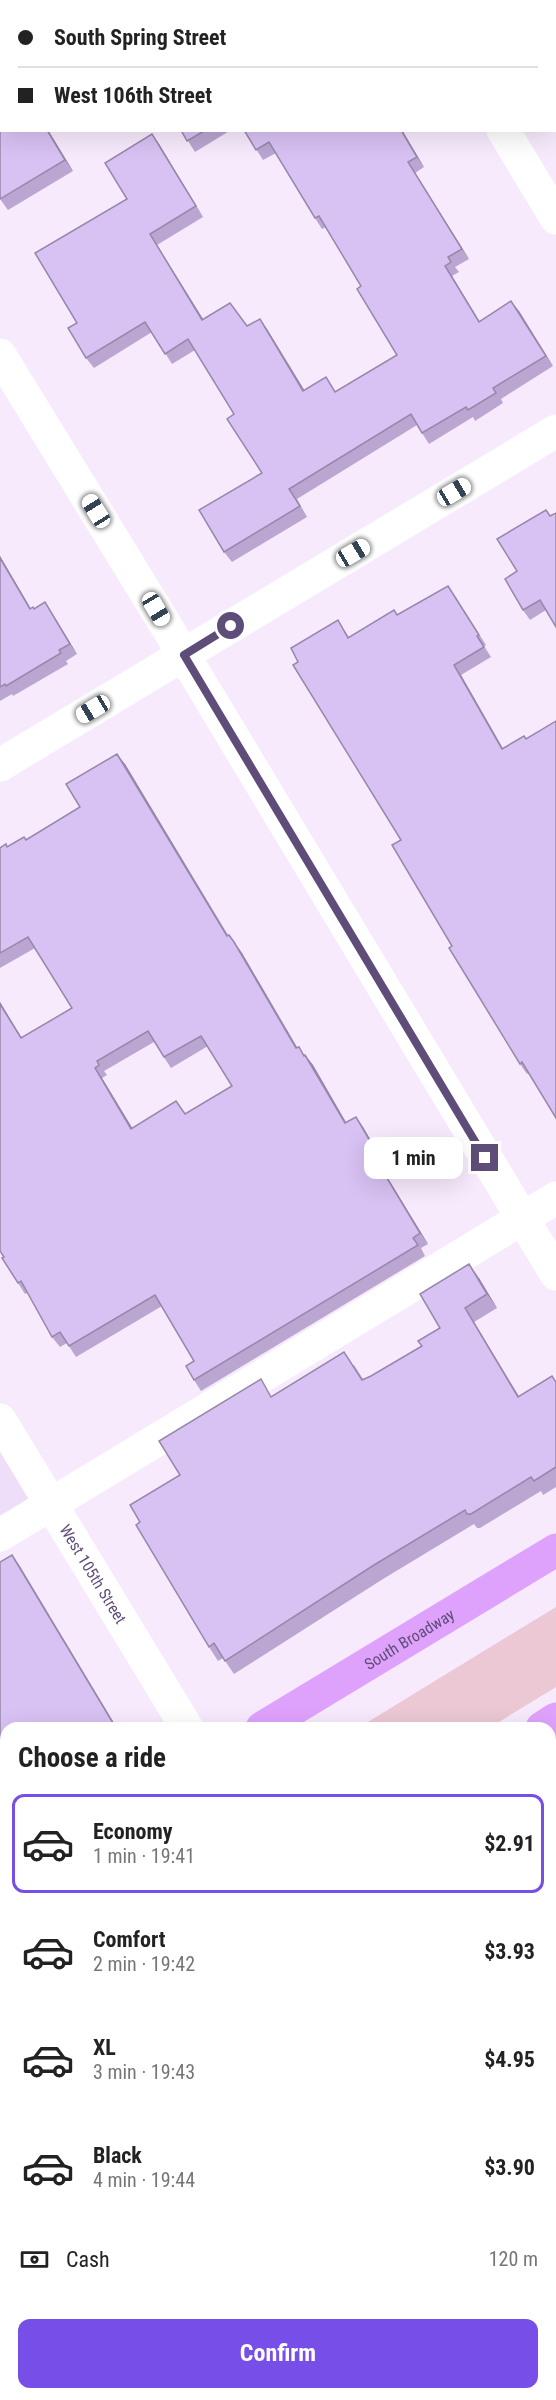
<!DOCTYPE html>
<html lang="en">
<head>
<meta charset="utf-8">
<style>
  body { margin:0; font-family:"Roboto Condensed",sans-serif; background:#f2f2f2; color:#222; height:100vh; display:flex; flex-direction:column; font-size:22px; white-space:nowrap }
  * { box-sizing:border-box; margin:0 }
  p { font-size:20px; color:#767676 }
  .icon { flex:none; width:33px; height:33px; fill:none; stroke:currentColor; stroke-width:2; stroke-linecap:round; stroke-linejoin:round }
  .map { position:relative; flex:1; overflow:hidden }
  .sheet { position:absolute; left:0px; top:1722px; width:556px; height:678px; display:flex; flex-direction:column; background:#fff; border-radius:18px 18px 0 0; box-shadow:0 6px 24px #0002 }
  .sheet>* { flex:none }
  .banner { position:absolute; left:0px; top:0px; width:556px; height:132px; box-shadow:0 6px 24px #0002; display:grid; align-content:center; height:132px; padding:0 18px; background:#fff }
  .end { position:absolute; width:27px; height:27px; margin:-14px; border:8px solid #5e4c79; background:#fff; box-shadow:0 0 0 3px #fff }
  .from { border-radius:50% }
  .bubble { position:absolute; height:42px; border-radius:12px; background:#fff; box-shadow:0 6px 24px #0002; font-size:20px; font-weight:700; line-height:42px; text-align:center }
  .car { position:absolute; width:18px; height:36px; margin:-18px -9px; border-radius:8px; box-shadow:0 0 4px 2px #0007; background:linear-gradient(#fff 24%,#345 0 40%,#fff 0 76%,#345 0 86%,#fff 0) }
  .banner b { display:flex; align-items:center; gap:21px; height:57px; font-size:22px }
  .banner b+b { border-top:2px solid #e0e0e0 }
  .banner i { width:15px; height:15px; background:#222 }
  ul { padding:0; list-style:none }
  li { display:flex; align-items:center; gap:18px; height:99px; margin:0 12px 9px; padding:0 6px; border:3px solid transparent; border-radius:12px }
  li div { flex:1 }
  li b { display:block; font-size:22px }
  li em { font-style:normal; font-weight:700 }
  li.selected { border-color:#784ee8 }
  li>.icon { width:54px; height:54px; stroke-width:1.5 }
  h2 { padding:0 18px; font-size:27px; line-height:72px }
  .pay { display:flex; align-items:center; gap:15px; height:66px; padding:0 18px; font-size:22px }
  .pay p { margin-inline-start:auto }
  .action { display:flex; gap:12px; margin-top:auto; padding:12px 18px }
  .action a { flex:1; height:69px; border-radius:12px; background:#784ee8; color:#fff; font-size:24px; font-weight:700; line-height:69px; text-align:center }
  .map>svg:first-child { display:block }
  .residential { fill:#efdefa }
  .green { fill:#ecc7d4 }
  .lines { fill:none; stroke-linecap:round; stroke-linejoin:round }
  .minor { stroke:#fff; stroke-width:33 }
  .major { stroke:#dfa2fc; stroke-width:33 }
  .wall { fill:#baa6d1; fill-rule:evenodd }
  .shaded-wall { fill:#9787aa }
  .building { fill:#d8c1f3; stroke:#9787aa; stroke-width:1.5; fill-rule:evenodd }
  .route { stroke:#5e4c79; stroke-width:8 }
  .labels { text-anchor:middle; stroke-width:4.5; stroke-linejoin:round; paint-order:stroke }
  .street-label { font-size:16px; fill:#5e4c79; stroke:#faf1ff }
</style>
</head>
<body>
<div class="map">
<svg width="556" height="2400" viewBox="0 0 556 2400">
  <rect width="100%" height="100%" fill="#f7eafd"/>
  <path class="residential" d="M0,1431L42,1500L0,1526Z"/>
  <g class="green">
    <path d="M556,1607V1687L489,1728H358Z"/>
    <path d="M6,1976V2022L0,2026V1983Z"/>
  </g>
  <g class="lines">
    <g class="minor">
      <path d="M423,0L424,2"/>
      <path d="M503,130L556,218"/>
      <path d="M0,355L168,629L556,1274"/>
      <path d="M0,765L556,431"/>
      <path id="s1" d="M0,1420L187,1728"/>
      <path d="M0,1535L556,1198"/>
      <path d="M550,2079L556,2075"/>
      <path d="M550,2320L556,2316"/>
      <path d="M19,2400L29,2394"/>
      <path d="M426,2400L436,2394"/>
    </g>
    <g class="major">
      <path id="s2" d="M262,1728L556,1550"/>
      <path d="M542,1728L556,1719"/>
      <path d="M0,1887L6,1883"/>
      <path d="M0,1962L6,1955"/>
      <path d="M0,2054L6,2051"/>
    </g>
  </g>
  <g class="wall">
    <path d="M0,0H308L305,2H2V130H48L73,171L8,210L0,199Z"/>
    <path d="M181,130H231L195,152Z"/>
    <path d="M244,130H402L424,167L415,173L469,259L455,267L459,272L452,276L479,321L519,311L553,366L501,399L503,403L475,421L473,417L429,444L417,425L297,499L307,517L232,562L224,552L262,473L234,414L195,350L172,364L152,332L94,368L86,358L77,323L127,199L159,144L203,217L157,245L203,320L267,329L304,390L335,392L397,355L361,286L326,227L322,229L315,218L276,153L263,160Z"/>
    <path d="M551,516L546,610L530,620L523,610L517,571Z"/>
    <path d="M0,556L30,608L52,613L77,654L66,661L68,664L13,696L12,694L0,701Z"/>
    <path d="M455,596L486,645L484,646L491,657L461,675L503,749L529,1072L527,1074L520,1064L452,946L401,840L298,662L338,620L349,637L398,615Z"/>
    <path d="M125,764L228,935H229L242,953L297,1048L299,1047L304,1055H305L313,1065L346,1122L356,1117L363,1127L377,1151L373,1154L428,1244L421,1248L425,1256L201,1391L194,1380V1361L162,1306L76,1357L67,1343L60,1347L52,1337L27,1293L25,1294L18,1283L0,1251V1002L22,1038L72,1008L35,948L0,968V848L8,847L26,839L80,807ZM154,1042L171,1068L208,1046L232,1086L185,1114L132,1128L102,1078L107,1075L104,1071Z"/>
    <path d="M479,1278L497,1308L474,1322L519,1396L556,1381V1487L543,1495L541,1491L480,1528H477L474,1524L383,1579L234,1674L223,1658L218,1661L209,1647L140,1522L180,1475L354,1365L363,1379L371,1376L422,1346L440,1328Z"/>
    <path d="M12,1555L21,1568L6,1728V1807L0,1811V1562Z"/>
    <path d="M550,1968L556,1977V1987L550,1990Z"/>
    <path d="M6,2127V2386L5,2387L0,2379V2131Z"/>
    <path d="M293,2394H303L296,2399Z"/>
  </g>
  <g class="shaded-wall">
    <path d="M47,130H48L73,171L65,160Z"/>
    <path d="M401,130H402L424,167L417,157Z"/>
    <path d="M152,134L159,144L203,217L196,206Z"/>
    <path d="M408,162L415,173L469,259L462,249Z"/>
    <path d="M150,234L157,245L210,330L202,320Z"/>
    <path d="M445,266L452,276L486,332L479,322Z"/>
    <path d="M511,301L519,311L553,366L546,356Z"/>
    <path d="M260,319L267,329L311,401L303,391Z"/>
    <path d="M0,556L37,619L30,609L0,558Z"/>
    <path d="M45,602L52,613L77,654L70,644Z"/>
    <path d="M454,665L461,675L509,759L502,749Z"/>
    <path d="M117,754L125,764L234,946L227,936Z"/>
    <path d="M234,942L242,953L304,1059L296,1048Z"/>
    <path d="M0,1002L28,1049L0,1004Z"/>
    <path d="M305,1055L313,1065L352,1133L345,1123Z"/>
    <path d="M95,1068L102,1078L139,1139L131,1129Z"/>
    <path d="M356,1117L363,1127L377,1151L370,1141Z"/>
    <path d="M366,1143L373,1154L428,1244L420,1233Z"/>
    <path d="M469,1264L479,1278L497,1308L487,1294Z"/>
    <path d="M465,1308L474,1322L527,1411L518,1397Z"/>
    <path d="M12,1555L21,1568L117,1728H116Z"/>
  </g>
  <g class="building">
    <path d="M0,0H284V2H2V130H47L65,160L0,199Z"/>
    <path d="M181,130H206L187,141Z"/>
    <path d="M244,130H401L417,157L408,162L462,249L448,257L451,262L445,266L479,322L511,301L546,356L493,388L496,393L468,410L466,407L422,433L411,414L289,489L300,506L224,552L199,510L262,473L227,419L234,414L188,339L165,354L145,322L86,358L68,328L77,323L35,253L127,199L105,163L152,134L196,206L150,234L202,320L230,303L247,326L260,319L303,391L326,377L335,392L397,355L357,289L361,286L319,216L315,218L269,142L256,150Z"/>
    <path d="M546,510L550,516L556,513V627L540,600L523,610L505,579L517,571L497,539Z"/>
    <path d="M0,558L30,609L33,607L34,609L45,602L70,644L59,650L61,653L6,686L5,684L0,687Z"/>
    <path d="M448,586L479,635L477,636L484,647L454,665L502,749L524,736L526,739L556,721V1118L522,1062L520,1064L473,987L449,948L452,946L392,845L401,840L293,665L298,662L291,648L338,620L348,638L394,610L397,615Z"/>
    <path d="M117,754L227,936L229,935L234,942L296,1048L299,1047L304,1056L305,1055L345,1123L356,1117L370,1141L366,1143L420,1233L413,1238L418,1245L194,1380L186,1366L194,1361L155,1295L69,1346L60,1332L52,1337L21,1281L18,1283L2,1258L4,1257L0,1251V1004L21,1038L72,1008L28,937L0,953V848L6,844L7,847L24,837L26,840L80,807L66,784ZM148,1031L164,1057L201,1036L232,1086L185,1114L176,1101L131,1129L95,1068L99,1065L97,1061Z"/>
    <path d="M469,1264L487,1294L465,1308L518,1397L552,1376L556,1382V1467L534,1481L531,1477L471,1514H467L465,1510L374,1565L225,1661L214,1643L209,1647L136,1525L140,1522L130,1505L180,1475L159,1441L261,1379L271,1397L344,1352L362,1380L371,1376L422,1346L418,1341L440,1328L420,1294Z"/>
    <path d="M12,1555L116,1728H6V1789L0,1792V1562Z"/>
    <path d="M556,1810V1892L550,1883V1813Z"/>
    <path d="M556,2099V2166L550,2157V2103Z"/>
    <path d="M6,2127V2365L0,2368V2131Z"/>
    <path d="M64,2394H161L162,2395L165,2394H212L215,2400H54Z"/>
  </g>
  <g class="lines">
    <path class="route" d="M231,626L184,655L485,1158"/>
  </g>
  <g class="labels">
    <g class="street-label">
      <text dy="6" stroke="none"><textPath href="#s1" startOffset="180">West 105th Street</textPath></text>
      <text dy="6" stroke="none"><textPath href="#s2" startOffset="172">South Broadway</textPath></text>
    </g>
  </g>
</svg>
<i class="end from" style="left:231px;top:626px"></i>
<i class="end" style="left:485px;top:1158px"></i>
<div class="bubble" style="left:364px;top:1137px;width:99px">1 min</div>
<i class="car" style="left:454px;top:492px;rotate:59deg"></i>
<i class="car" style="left:96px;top:511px;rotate:328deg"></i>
<i class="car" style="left:353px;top:553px;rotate:59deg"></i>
<i class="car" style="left:156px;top:609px;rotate:149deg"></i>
<i class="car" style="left:93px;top:709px;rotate:239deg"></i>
<div class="banner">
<b><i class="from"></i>South Spring Street</b>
<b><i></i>West 106th Street</b>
</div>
<section class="sheet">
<h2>Choose a ride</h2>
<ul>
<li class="selected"><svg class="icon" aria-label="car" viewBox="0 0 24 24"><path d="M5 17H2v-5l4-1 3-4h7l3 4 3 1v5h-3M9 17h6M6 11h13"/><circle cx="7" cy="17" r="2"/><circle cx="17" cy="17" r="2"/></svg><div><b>Economy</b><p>1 min · 19:41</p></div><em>$2.91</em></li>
<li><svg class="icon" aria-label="car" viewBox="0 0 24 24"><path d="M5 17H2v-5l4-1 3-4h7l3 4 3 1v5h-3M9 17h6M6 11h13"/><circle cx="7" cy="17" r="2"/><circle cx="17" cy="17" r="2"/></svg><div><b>Comfort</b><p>2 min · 19:42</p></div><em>$3.93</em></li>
<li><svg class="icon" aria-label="car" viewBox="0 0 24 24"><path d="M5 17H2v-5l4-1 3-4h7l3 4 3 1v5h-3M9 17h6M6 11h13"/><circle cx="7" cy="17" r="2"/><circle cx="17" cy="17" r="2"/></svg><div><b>XL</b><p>3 min · 19:43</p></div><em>$4.95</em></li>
<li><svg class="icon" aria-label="car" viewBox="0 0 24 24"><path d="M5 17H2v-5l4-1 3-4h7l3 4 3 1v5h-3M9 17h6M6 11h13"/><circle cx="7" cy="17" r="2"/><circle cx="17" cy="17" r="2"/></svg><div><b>Black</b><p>4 min · 19:44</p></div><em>$3.90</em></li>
</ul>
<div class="pay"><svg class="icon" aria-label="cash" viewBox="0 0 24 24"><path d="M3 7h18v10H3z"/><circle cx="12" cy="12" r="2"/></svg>Cash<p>120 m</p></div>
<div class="action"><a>Confirm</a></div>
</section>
</div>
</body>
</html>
